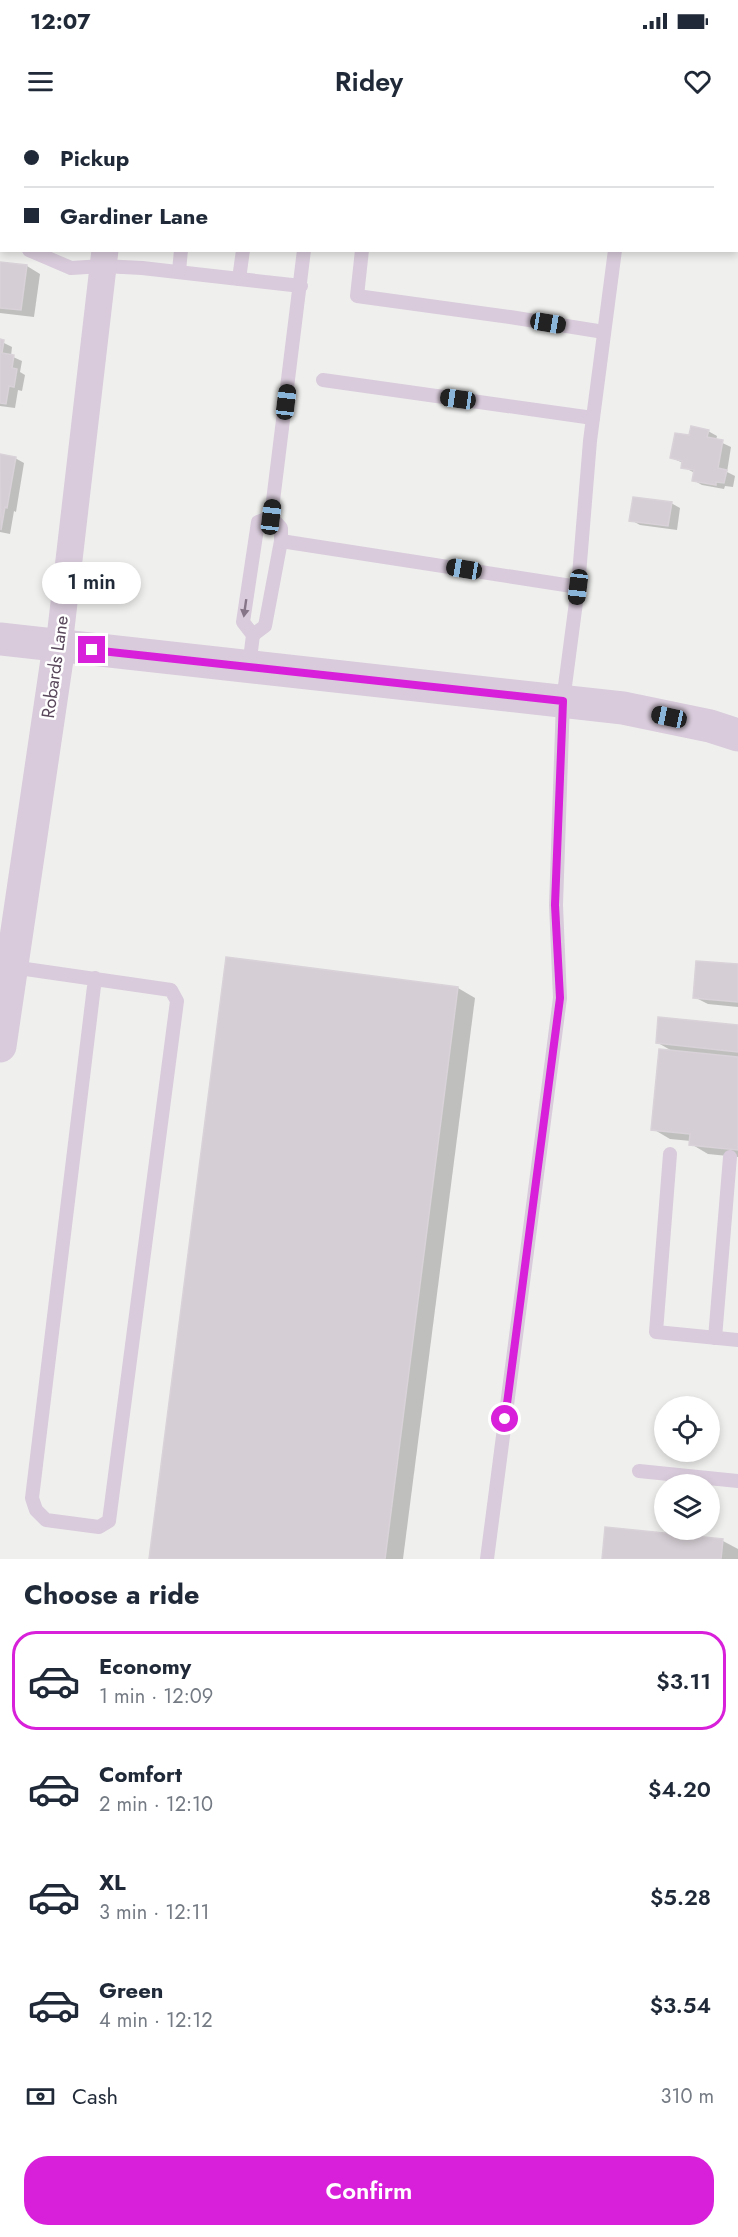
<!DOCTYPE html>
<html lang="en">
<head>
<meta charset="utf-8">
<style>
  body { margin:0; font-family:Jost,sans-serif; background:#f2f2f3; color:#1f2937; height:100vh; display:flex; flex-direction:column; font-size:22px; white-space:nowrap }
  * { box-sizing:border-box; margin:0 }
  p { font-size:20px; color:#747a83 }
  .icon { flex:none; width:33px; height:33px; fill:none; stroke:currentColor; stroke-width:2; stroke-linecap:round; stroke-linejoin:round }
  .map { position:relative; height:1439px; overflow:hidden }
  .panel { display:flex; flex-direction:column; background:#fff; flex:1 }
  .panel>* { flex:none }
  .banner { position:absolute; left:0px; top:0px; width:738px; height:132px; box-shadow:0 3px 9px #0003; display:grid; align-content:center; height:132px; padding:0 24px; background:#fff }
  .controls { position:absolute; left:654px; top:1276px; display:grid; gap:12px }
  .controls a { display:grid; place-items:center; width:66px; height:66px; border-radius:50%; background:#fff; box-shadow:0 3px 9px #0003; font-size:30px }
  .end { position:absolute; width:27px; height:27px; margin:-14px; border:8px solid #d81fd9; background:#fff; box-shadow:0 0 0 3px #fff }
  .from { border-radius:50% }
  .bubble { position:absolute; height:42px; border-radius:21px; background:#fff; box-shadow:0 3px 9px #0003; font-size:20px; font-weight:600; line-height:42px; text-align:center }
  .car { position:absolute; width:18px; height:36px; margin:-18px -9px; border-radius:8px; box-shadow:0 0 4px 2px #0007; background:linear-gradient(#222 24%,#8ab4d8 0 40%,#222 0 76%,#8ab4d8 0 86%,#222 0) }
  .banner b { display:flex; align-items:center; gap:21px; height:57px; font-size:22px }
  .banner b+b { border-top:2px solid #e0e1e3 }
  .banner i { width:15px; height:15px; background:#1f2937 }
  ul { padding:0; list-style:none }
  li { display:flex; align-items:center; gap:18px; height:99px; margin:0 12px 9px; padding:0 12px; border:3px solid transparent; border-radius:24px }
  li div { flex:1 }
  li b { display:block; font-size:22px }
  li em { font-style:normal; font-weight:600 }
  li.selected { border-color:#d81fd9 }
  li>.icon { width:54px; height:54px; stroke-width:1.5 }
  h2 { padding:0 24px; font-size:27px; line-height:72px }
  .pay { display:flex; align-items:center; gap:15px; height:66px; padding:0 24px; font-size:22px }
  .pay p { margin-inline-start:auto }
  .cta { display:flex; gap:12px; margin-top:auto; padding:12px 24px }
  .cta a { flex:1; height:69px; border-radius:24px; background:#d81fd9; color:#fff; font-size:24px; font-weight:600; line-height:69px; text-align:center }
  .status { display:flex; justify-content:space-between; align-items:center; height:42px; padding:0 30px; background:#fff; direction:ltr }
  .status svg { height:16px; fill:currentColor }
  header { display:flex; justify-content:space-between; align-items:center; height:78px; padding:0 24px; background:#fff; font-size:27px; font-weight:600 }
  .map>svg:first-child { display:block }
  .shadow { fill:#0003 }
  .building { fill:#d5ced4; stroke:#d9d2d8; stroke-width:1.5 }
  .lines { fill:none; stroke-linecap:round; stroke-linejoin:round }
  .service { stroke:#d9cbdb; stroke-width:14 }
  .minor { stroke:#d9cbdb; stroke-width:27 }
  .tertiary { stroke:#d9cbdb; stroke-width:33 }
  .oneway { fill:#867588 }
  .route { stroke:#d81fd9; stroke-width:8 }
  .labels { text-anchor:middle; stroke-width:5; stroke-linejoin:round; paint-order:stroke }
  .street-label { font-size:18px; fill:#59475b; stroke:#fff }
</style>
</head>
<body>
<div class="status"><b>12:07</b><svg viewBox="0 0 49 12"><path d="M0 12V9h3v3zM5 12V6h3v6zM10 12V3h3v9zM15 12V0h3v12zM26 1h20v11H26zM47 4h2v5h-2z"/></svg></div>
<header><svg class="icon" aria-label="menu" viewBox="0 0 24 24"><path d="M4 6h16M4 12h16M4 18h16"/></svg>Ridey<svg class="icon" aria-label="heart" viewBox="0 0 24 24"><path d="M12 20l-8-8c-3-5 5-10 8-4 3-6 11-1 8 4z"/></svg></header>
<div class="map">
<svg width="738" height="1439" viewBox="0 0 738 1439">
  <rect width="100%" height="100%" fill="#eff0ee"/>
  <g class="shadow">
    <path d="M394,0H594V2Z"/>
    <path d="M0,143L27,146L40,154L34,197L0,193Z"/>
    <path d="M0,221L12,227L11,236L22,241L20,252L25,255L22,271L18,270L15,288L0,286Z"/>
    <path d="M708,311L717,316L716,320L731,327L727,352L735,356L733,367L725,366L724,369L702,365L693,360L695,353L683,347V343L672,338L691,317Z"/>
    <path d="M0,335L15,338L24,343L16,392L14,391L10,414L0,412Z"/>
    <path d="M671,383L680,388L677,410L640,405L631,400Z"/>
    <path d="M738,846V887L708,884L694,877Z"/>
    <path d="M458,868L475,878L403,1439H150Z"/>
    <path d="M738,907V1037L708,1034L691,1024V1021L670,1019L653,1009L674,932L658,923Z"/>
    <path d="M723,1421L738,1429V1439H604Z"/>
  </g>
  <g class="building">
    <path d="M409,0H576V2Z"/>
    <path d="M0,142L27,145L21,190L0,188Z"/>
    <path d="M0,219L4,220L2,233L14,235L12,248L17,249L14,267L9,266L6,284L0,283Z"/>
    <path d="M691,306L709,310L707,317L723,320L718,348L727,350L724,363L716,362V365L692,361L694,350L681,348L682,341L670,338L675,313L689,315Z"/>
    <path d="M0,334L16,337L7,388L5,387L1,410Z"/>
    <path d="M633,377L672,382L668,406L629,401Z"/>
    <path d="M226,837L458,867L385,1439H149Z"/>
    <path d="M696,841L738,844V882L693,878Z"/>
    <path d="M658,897L738,905V932L656,923Z"/>
    <path d="M659,929L738,937V1030L689,1025L690,1014L651,1010Z"/>
    <path d="M605,1407L723,1419L721,1439H602Z"/>
  </g>
  <g class="lines">
    <g class="service">
      <path d="M189,0V2"/>
      <path d="M260,2V0"/>
      <path d="M317,2V0"/>
      <path d="M630,2L631,0"/>
      <path d="M712,2V0"/>
      <path d="M0,36H2"/>
      <path d="M736,68H738"/>
      <path d="M0,124H2"/>
      <path d="M29,130L71,148L103,146L142,148L301,166"/>
      <path d="M362,130L357,176L510,197L604,212"/>
      <path d="M179,151L181,130"/>
      <path d="M239,159L243,130"/>
      <path d="M323,260L593,298"/>
      <path d="M271,397L304,130"/>
      <path d="M281,421L578,467L563,581L556,785L560,878L487,1439"/>
      <path d="M578,467L590,321L615,130"/>
      <path d="M253,515L265,506L281,421V408L271,397"/>
      <path d="M249,547L253,515L243,502L258,402L271,397"/>
      <path d="M12,847L171,870L177,881L109,1401L99,1407L46,1400L36,1390L32,1378L95,858"/>
      <path d="M670,1034L656,1212L738,1220"/>
      <path d="M715,1218L730,1037"/>
      <path d="M639,1351L738,1361"/>
    </g>
    <g class="minor">
      <path d="M94,0L95,2"/>
      <path d="M59,526L105,130"/>
    </g>
    <g class="tertiary">
      <path d="M0,519L623,588L710,606L738,615"/>
      <path d="M0,926L59,526"/>
    </g>
  </g>
  <defs><path id="oneway-solid" d="M-6-.8H1V-3.2L6.5 0L1 3.2V.8H-6Z" transform="scale(1.5)"/></defs>
  <use class="oneway" href="#oneway-solid" transform="translate(245 488) rotate(98)"/>
  <g class="lines">
    <path class="route" d="M92,530L563,581L555,785L560,878L505,1299"/>
  </g>
  <g class="labels">
    <g class="street-label">
      <text transform="translate(55 547) rotate(-82)" y="6">Robards Lane</text>
    </g>
  </g>
</svg>
<div class="controls">
<a><svg class="icon" aria-label="locate" viewBox="0 0 24 24"><circle cx="12" cy="12" r="6"/><path d="M12 2v4M12 18v4M2 12h4M18 12h4"/></svg></a>
<a><svg class="icon" aria-label="layers" viewBox="0 0 24 24"><path d="M12 4l9 5-9 5-9-5zM3 14l9 5 9-5"/></svg></a>
</div>
<i class="end from" style="left:505px;top:1299px"></i>
<i class="end" style="left:92px;top:530px"></i>
<div class="bubble" style="left:42px;top:442px;width:99px">1 min</div>
<i class="car" style="left:548px;top:203px;rotate:99deg"></i>
<i class="car" style="left:458px;top:279px;rotate:278deg"></i>
<i class="car" style="left:286px;top:282px;rotate:7deg"></i>
<i class="car" style="left:271px;top:397px;rotate:7deg"></i>
<i class="car" style="left:464px;top:449px;rotate:279deg"></i>
<i class="car" style="left:578px;top:467px;rotate:187deg"></i>
<i class="car" style="left:669px;top:597px;rotate:282deg"></i>
<div class="banner">
<b><i class="from"></i>Pickup</b>
<b><i></i>Gardiner Lane</b>
</div>
</div>
<section class="panel">
<h2>Choose a ride</h2>
<ul>
<li class="selected"><svg class="icon" aria-label="car" viewBox="0 0 24 24"><path d="M5 17H2v-5l4-1 3-4h7l3 4 3 1v5h-3M9 17h6M6 11h13"/><circle cx="7" cy="17" r="2"/><circle cx="17" cy="17" r="2"/></svg><div><b>Economy</b><p>1 min · 12:09</p></div><em>$3.11</em></li>
<li><svg class="icon" aria-label="car" viewBox="0 0 24 24"><path d="M5 17H2v-5l4-1 3-4h7l3 4 3 1v5h-3M9 17h6M6 11h13"/><circle cx="7" cy="17" r="2"/><circle cx="17" cy="17" r="2"/></svg><div><b>Comfort</b><p>2 min · 12:10</p></div><em>$4.20</em></li>
<li><svg class="icon" aria-label="car" viewBox="0 0 24 24"><path d="M5 17H2v-5l4-1 3-4h7l3 4 3 1v5h-3M9 17h6M6 11h13"/><circle cx="7" cy="17" r="2"/><circle cx="17" cy="17" r="2"/></svg><div><b>XL</b><p>3 min · 12:11</p></div><em>$5.28</em></li>
<li><svg class="icon" aria-label="car" viewBox="0 0 24 24"><path d="M5 17H2v-5l4-1 3-4h7l3 4 3 1v5h-3M9 17h6M6 11h13"/><circle cx="7" cy="17" r="2"/><circle cx="17" cy="17" r="2"/></svg><div><b>Green</b><p>4 min · 12:12</p></div><em>$3.54</em></li>
</ul>
<div class="pay"><svg class="icon" aria-label="cash" viewBox="0 0 24 24"><path d="M3 7h18v10H3z"/><circle cx="12" cy="12" r="2"/></svg>Cash<p>310 m</p></div>
<div class="cta"><a>Confirm</a></div>
</section>
</body>
</html>
